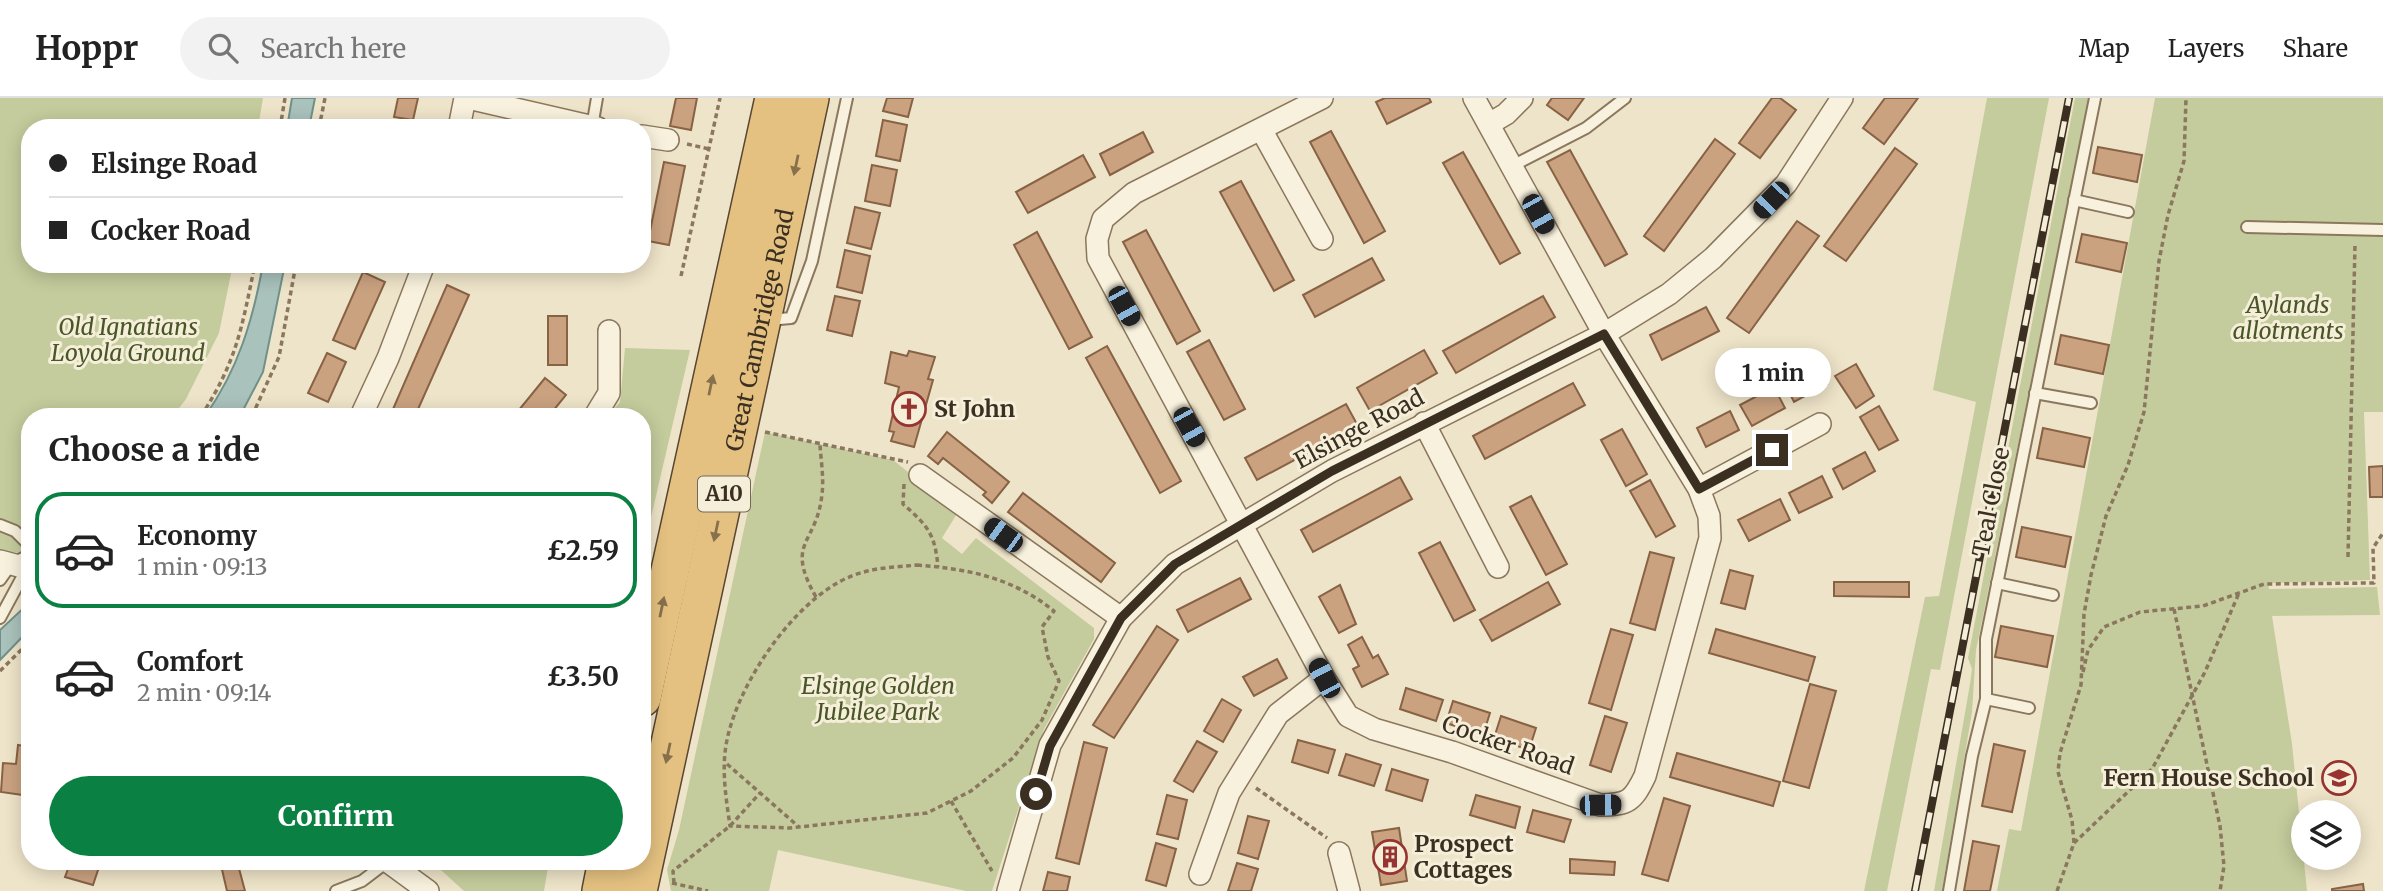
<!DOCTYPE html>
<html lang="en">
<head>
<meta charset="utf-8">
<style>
  body { margin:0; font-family:Merriweather,serif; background:#f2f2f2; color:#222; height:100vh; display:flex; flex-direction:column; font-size:26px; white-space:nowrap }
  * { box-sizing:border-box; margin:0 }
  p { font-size:23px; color:#767676 }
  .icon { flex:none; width:38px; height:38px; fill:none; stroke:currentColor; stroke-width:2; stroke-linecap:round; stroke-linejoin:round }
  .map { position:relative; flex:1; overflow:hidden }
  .details { position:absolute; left:21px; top:310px; width:630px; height:462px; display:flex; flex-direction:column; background:#fff; border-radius:28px; box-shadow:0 4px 18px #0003 }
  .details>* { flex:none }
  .hud { position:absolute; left:21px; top:21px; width:630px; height:154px; border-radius:28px; box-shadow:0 4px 18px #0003; display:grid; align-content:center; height:154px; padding:0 28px; background:#fff }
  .controls { position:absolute; left:2291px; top:702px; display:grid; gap:14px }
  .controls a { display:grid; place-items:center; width:70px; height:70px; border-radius:50%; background:#fff; box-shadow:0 4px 18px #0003; font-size:35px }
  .end { position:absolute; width:32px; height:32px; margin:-16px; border:9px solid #3b2f21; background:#fff; box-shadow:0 0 0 4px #fff }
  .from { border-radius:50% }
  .bubble { position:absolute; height:49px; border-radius:24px; background:#fff; box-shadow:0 4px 18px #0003; font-size:23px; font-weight:700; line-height:49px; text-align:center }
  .car { position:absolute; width:21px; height:42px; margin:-21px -10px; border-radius:9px; box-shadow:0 0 5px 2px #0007; background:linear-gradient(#222 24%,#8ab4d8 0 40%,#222 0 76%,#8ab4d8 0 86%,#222 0) }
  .hud b { display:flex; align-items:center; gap:24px; height:66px; font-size:26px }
  .hud b+b { border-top:2px solid #e0e0e0 }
  .hud i { width:18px; height:18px; background:#222 }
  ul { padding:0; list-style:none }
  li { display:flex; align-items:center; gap:21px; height:116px; margin:0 14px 10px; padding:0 14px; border:4px solid transparent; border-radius:28px }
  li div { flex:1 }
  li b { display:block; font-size:26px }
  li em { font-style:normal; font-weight:700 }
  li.on { border-color:#0b8043 }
  li>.icon { width:63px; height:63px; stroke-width:1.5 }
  h2 { padding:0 28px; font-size:32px; line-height:84px }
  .primary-button { display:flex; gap:14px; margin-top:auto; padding:14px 28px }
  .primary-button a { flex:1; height:80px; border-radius:42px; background:#0b8043; color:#fff; font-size:28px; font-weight:700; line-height:80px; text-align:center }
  header { display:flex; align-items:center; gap:42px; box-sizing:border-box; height:98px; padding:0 35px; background:#fff; border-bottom:2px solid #e0e0e0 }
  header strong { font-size:33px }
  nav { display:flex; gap:38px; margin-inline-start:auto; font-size:24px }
  .search { width:490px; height:63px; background:#f2f2f2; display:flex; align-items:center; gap:18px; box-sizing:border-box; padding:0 24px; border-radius:38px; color:#767676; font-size:26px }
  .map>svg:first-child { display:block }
  .green { fill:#c4cc9d }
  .water { fill:#aac2bc; stroke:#70918a; stroke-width:2 }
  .building { fill:#caa280; stroke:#886244; stroke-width:2 }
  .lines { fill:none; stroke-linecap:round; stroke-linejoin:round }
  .service-casing { stroke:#8a775e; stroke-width:14 }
  .minor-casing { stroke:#8a775e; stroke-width:24 }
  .trunk-casing { stroke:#584532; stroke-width:40 }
  .path { stroke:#8a775e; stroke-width:3.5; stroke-dasharray:5 3.5; stroke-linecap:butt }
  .service { stroke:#f8f1dd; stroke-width:10 }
  .minor { stroke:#f8f1dd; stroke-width:21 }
  .trunk { stroke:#e4c180; stroke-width:37 }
  .rail-casing { stroke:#3b2f21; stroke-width:8 }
  .rail { stroke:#f5eed9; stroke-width:5; stroke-dasharray:16; stroke-linecap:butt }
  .oneway { fill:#87714c }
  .route { stroke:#3b2f21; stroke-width:9 }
  .labels { text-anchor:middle; stroke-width:6; stroke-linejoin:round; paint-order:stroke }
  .shield { fill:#f5eed9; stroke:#736858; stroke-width:2 }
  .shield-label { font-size:21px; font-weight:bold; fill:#3b2f21 }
  .park-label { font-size:23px; font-style:italic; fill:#495728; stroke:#f5eed9 }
  .street-label { font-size:23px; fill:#3b2f21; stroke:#f5eed9 }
  .poi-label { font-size:23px; font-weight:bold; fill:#3b2f21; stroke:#f5eed9; text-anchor:start }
</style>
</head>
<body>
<header>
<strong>Hoppr</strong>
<div class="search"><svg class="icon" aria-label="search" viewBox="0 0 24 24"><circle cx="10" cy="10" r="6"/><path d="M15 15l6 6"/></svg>Search here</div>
<nav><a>Map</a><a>Layers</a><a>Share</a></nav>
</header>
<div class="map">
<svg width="2383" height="793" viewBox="0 0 2383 793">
  <rect width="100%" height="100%" fill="#eee4c9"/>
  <g class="green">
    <path d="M0,0H263L258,30H30V166H233L219,235L186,301L173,318H30V454L0,455Z"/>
    <path d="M1987,0H2049L1940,572L1931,571L1887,793H1864L1925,499L1939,498L1976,304L1933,292Z"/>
    <path d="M2075,0H2089L1976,552L1972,614L1942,793H1934L1970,586L1972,571L1968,560Z"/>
    <path d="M2155,0H2383V314H2364L2370,482L2268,485L2269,491L2377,489L2380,517L2272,518L2292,646L2307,793H1997L2009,731L2021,733Z"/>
    <path d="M625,250L690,252L642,458V318H608L620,304Z"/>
    <path d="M765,334L893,362L958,414L942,440L962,456L976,440L1094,530V541L1044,631L992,793H966L778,752L769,793H671L667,772L679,732Z"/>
    <path d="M431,763H549L544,793H464Z"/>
  </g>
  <g class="water">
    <path d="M292,0H315L309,30H287Z"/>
    <path d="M263,166H285L263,274L240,318H205C238,272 253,222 263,166Z"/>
    <path d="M30,504V531L0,562V532Z"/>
  </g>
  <g class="building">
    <path d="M398,0H418L413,22L394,19Z"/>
    <path d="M676,0H697L691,32L670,28Z"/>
    <path d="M887,0H913L908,19L883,13Z"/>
    <path d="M1385,0H1429L1431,4L1387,26L1376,4Z"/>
    <path d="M1552,0H1584L1568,22L1547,7Z"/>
    <path d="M1772,0H1780L1796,12L1760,60L1739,45Z"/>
    <path d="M1885,0H1918L1884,46L1863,30Z"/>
    <path d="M883,22L907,27L900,63L876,58Z"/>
    <path d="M1331,33L1385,133L1364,145L1310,44Z"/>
    <path d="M1143,34L1153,54L1110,77L1100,56Z"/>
    <path d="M1715,41L1735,56L1664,153L1644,138Z"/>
    <path d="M2098,49L2142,57L2137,84L2093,75Z"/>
    <path d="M1895,50L1917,66L1846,163L1824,148Z"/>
    <path d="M1570,52L1627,156L1605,168L1547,64Z"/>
    <path d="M1463,54L1520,155L1500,166L1443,65Z"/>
    <path d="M1083,57L1095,79L1028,115L1016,94Z"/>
    <path d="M664,64L685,68L669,147L648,143Z"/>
    <path d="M872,67L897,72L890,108L865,103Z"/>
    <path d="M1241,83L1294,182L1274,193L1220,94Z"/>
    <path d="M855,109L880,115L871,151L847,145Z"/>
    <path d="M1797,123L1819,138L1749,235L1727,220Z"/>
    <path d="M1146,132L1200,233L1177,246L1123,144Z"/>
    <path d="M1037,134L1092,239L1069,251L1014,147Z"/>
    <path d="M2082,136L2127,145L2121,174L2076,164Z"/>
    <path d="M845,152L870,158L862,195L837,189Z"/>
    <path d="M1372,160L1384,182L1315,219L1303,197Z"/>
    <path d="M545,166H624V169L545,168Z"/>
    <path d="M363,174L385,184L355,251L333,242Z"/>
    <path d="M447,187L469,197L415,318H390Z"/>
    <path d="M835,198L860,203L852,238L827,232Z"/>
    <path d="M1543,198L1555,219L1456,275L1443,253Z"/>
    <path d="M1706,209L1719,233L1662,262L1650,237Z"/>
    <rect x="548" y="218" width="19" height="49"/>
    <path d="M2061,237L2109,247L2103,276L2055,266Z"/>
    <path d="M1209,242L1245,311L1224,322L1187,254Z"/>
    <path d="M1107,248L1181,383L1160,395L1086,260Z"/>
    <path d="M1424,252L1437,275L1370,313L1357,290Z"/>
    <path d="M909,253L935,259L928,281L933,282L914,349L891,343L894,334L889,333L899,289L885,285L891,254L907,258Z"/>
    <path d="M327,255L346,264L328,304L308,295Z"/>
    <path d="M1816,266L1827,286L1794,304L1784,284Z"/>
    <path d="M1856,266L1874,298L1856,310L1835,278Z"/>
    <path d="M545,280L566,297L549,318H514Z"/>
    <path d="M1573,285L1585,307L1485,361L1473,338Z"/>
    <path d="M1774,289L1785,310L1752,328L1740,307Z"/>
    <path d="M1346,306L1358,328L1257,382L1245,360Z"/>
    <path d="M1879,308L1898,342L1879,352L1860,319Z"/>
    <path d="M1730,313L1739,332L1706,349L1697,330Z"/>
    <path d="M2043,330L2090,340L2084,369L2037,360Z"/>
    <path d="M1622,331L1647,376L1626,388L1601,342Z"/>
    <path d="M947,334L1009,384L992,405L983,397L986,394L943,360L938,366L928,358Z"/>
    <path d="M1865,354L1875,373L1843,391L1833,371Z"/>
    <path d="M2383,368V399H2370L2369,369Z"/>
    <path d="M1822,378L1832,399L1799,415L1789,395Z"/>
    <path d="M1400,379L1412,401L1313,454L1301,432Z"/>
    <path d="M1650,382L1675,428L1656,439L1630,393Z"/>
    <path d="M1023,395L1115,465L1101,484L1008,414Z"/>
    <path d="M1531,398L1567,466L1546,477L1510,409Z"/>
    <path d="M1780,401L1790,422L1749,443L1738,422Z"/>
    <path d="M2022,429L2071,439L2065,469L2016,459Z"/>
    <path d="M1440,444L1475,512L1454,523L1419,455Z"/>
    <path d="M1650,454L1674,460L1655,532L1630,525Z"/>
    <path d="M1730,472L1753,478L1745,511L1721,505Z"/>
    <path d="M1240,480L1251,501L1188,534L1177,512Z"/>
    <path d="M1548,484L1560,506L1492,543L1480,522Z"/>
    <path d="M1834,484H1909V499L1834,498Z"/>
    <path d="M1340,487L1356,526L1339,535L1319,499Z"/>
    <path d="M1157,528L1178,542L1114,640L1093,627Z"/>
    <path d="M2001,528L2053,538L2047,569L1995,559Z"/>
    <path d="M1611,531L1633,537L1611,612L1589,605Z"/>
    <path d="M1716,531L1815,559L1808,583L1709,555Z"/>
    <path d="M1362,539L1373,560L1378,557L1388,576L1362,589L1353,571L1359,568L1348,547Z"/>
    <path d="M1277,561L1287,580L1254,598L1243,579Z"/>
    <path d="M1810,586L1836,593L1809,690L1783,683Z"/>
    <path d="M1406,590L1443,602L1436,623L1400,611Z"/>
    <path d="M1222,601L1241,612L1223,644L1204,633Z"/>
    <path d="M1453,603L1490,615L1483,637L1446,625Z"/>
    <path d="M1501,618L1536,630L1529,652L1494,640Z"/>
    <path d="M1605,618L1627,625L1611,674L1590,667Z"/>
    <path d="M1298,642L1335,652L1328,675L1292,664Z"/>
    <path d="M25,643L30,644V698L1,694L3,665L16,666L18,647L24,648Z"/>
    <path d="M1197,643L1217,654L1193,694L1174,683Z"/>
    <path d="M1084,644L1107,650L1079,766L1056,760Z"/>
    <path d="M1994,646L2025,653L2012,714L1982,708Z"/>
    <path d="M1677,655L1780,684L1773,708L1670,679Z"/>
    <path d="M1346,656L1381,667L1374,688L1339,677Z"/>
    <path d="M1392,671L1428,682L1422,703L1386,692Z"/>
    <path d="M1167,697L1187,702L1178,741L1157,736Z"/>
    <path d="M1476,697L1520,709L1515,730L1470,717Z"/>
    <path d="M1664,700L1690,708L1668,783L1642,776Z"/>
    <path d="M1533,712L1571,722L1564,744L1527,734Z"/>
    <path d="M1248,718L1269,723L1258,761L1238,755Z"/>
    <path d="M1399,730L1407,783L1381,787L1372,734Z"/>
    <path d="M1973,743L1999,748L1990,793H1964Z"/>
    <path d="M1156,745L1176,751L1166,788L1146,782Z"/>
    <path d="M1570,761L1615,764L1614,777L1570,775Z"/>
    <path d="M71,763H101L93,787L65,779Z"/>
    <path d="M220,763H237L245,793H227Z"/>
    <path d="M1237,765L1258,771L1251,793H1228Z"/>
    <path d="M1048,774L1070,779L1067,793H1043Z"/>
    <path d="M2363,786L2364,793H2332V791Z"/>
  </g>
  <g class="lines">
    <g class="service-casing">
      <g id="service">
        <path d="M592,29L597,0"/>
        <path d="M1512,68L1586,30L1625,0"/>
        <path d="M2074,102L2128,114"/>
        <path d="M2247,129L2383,132"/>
        <path d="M768,222L791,220L812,163L847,0"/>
        <path d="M2035,295L2091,305"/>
        <path d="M0,427L15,433L30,448"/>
        <path d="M0,482L12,465L30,457"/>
        <path d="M1997,485L2053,497"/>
        <path d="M0,520L27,470"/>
        <path d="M1986,601L2029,610"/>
        <path d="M336,793L362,783L387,764"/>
        <path d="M1949,793L1972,658L1986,601V541L2095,0"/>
      </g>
    </g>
    <g class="minor-casing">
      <g id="minor">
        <path d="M468,0L598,30"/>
        <path d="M1322,0L1134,95L1103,121L1097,141L1098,160L1324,580L1348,618L1374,631L1452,654L1600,707C1628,707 1633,703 1645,678L1710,440L1709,418L1699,391L1604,236L1474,0"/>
        <path d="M1489,26L1506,16L1522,0"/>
        <path d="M459,30L465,0"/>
        <path d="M1262,33L1322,141"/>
        <path d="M642,38L668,42"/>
        <path d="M361,318L388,260L424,166"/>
        <path d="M595,318L609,295V233"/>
        <path d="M1424,325L1498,469"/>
        <path d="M920,377L1121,520"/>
        <path d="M1699,391L1820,326"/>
        <path d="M0,463L30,471"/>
        <path d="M1339,755L1349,793"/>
        <path d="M387,763L428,793"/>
        <path d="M1200,776L1229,695L1278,616L1324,580"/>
        <path d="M1008,793L1050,647L1121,520L1175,466L1332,373L1604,236L1669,196L1713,160L1786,86L1842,0"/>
      </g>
    </g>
    <g class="trunk-casing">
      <g id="trunk">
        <path d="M642,600L774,0"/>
        <path d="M601,793L607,763"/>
        <path id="s1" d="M638,793L810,0"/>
      </g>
    </g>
    <g class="path">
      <path d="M280,30L285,0"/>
      <path d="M319,30L325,0"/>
      <path d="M687,46L709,51"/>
      <path d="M681,178L720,0"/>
      <path d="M201,318C237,263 242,229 255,166"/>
      <path d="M252,318L279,259L296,166"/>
      <path d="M765,334L908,364"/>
      <path d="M904,386L903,406C928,428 935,436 938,469"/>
      <path d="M2348,459L2355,146"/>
      <path d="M917,467C969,471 1013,480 1054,513L1042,529L1048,559L1059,583L1042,622L1013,660L971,693L927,715L790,730L730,728C726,700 721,670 727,642C739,582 802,489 864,474C881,469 900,469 917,467Z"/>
      <path d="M816,499C784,443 817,447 822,396C824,380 821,363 820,347"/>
      <path d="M2174,511L2220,728L2224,768L2220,793"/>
      <path d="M0,573L30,543"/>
      <path d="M2083,574L2088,552L2104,529L2140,514L2203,508L2264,486L2374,485L2373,450L2383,435"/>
      <path d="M727,666L799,729"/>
      <path d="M1256,690L1327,740"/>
      <path d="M951,703L992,773"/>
      <path d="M2074,745L2152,671L2205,574L2239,495"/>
      <path d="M672,785L708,793"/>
      <path d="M674,785L673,773L730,728L760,695"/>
      <path d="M2057,793L2074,745L2072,722L2058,674L2060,655L2081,587L2084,516L2091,477L2106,418L2128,367L2144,314L2159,163L2168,117L2184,63L2186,0"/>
    </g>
    <use href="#service" class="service"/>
    <use href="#minor" class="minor"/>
    <use href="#trunk" class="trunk"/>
    <g class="rail-casing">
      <path id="rail" d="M1915,793L2069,0"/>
    </g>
    <use href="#rail" class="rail"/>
  </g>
  <defs><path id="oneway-solid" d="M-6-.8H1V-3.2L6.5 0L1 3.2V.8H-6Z" transform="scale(1.75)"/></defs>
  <g class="oneway">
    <use href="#oneway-solid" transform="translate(796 67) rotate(102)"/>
    <use href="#oneway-solid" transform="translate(711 287) rotate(-78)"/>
    <use href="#oneway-solid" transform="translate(716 433) rotate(102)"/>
    <use href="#oneway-solid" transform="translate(662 509) rotate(-78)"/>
    <use href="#oneway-solid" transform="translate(668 655) rotate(102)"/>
  </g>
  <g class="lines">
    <path class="route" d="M1036,696L1050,648L1121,520L1175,466L1332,373L1604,236L1699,391L1772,352"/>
  </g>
  <defs>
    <g id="church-ring" transform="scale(1.75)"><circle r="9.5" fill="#f5eed9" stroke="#973330" stroke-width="1.5"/><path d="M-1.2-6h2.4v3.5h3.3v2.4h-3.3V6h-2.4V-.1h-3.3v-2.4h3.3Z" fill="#973330"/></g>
    <g id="school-ring" transform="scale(1.75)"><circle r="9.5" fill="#f5eed9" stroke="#973330" stroke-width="1.5"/><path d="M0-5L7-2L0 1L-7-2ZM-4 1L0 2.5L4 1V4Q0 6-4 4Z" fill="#973330"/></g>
    <g id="building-ring" transform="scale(1.75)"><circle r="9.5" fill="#f5eed9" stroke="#973330" stroke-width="1.5"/><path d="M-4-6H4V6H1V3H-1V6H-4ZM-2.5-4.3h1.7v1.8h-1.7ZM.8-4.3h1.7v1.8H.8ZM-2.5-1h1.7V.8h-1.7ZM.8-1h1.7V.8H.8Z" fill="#973330"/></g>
  </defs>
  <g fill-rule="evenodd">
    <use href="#church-ring" x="909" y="311"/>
    <use href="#school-ring" x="2339" y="680"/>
    <use href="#building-ring" x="1390" y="759"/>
  </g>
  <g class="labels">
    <rect class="shield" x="698" y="378.5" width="52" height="35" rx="5"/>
    <g class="shield-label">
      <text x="724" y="403">A10</text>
    </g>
    <g class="park-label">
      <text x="2288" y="215">Aylands<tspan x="2288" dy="26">allotments</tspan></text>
      <text x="128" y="237">Old Ignatians<tspan x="128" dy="26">Loyola Ground</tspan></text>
      <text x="878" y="596">Elsinge Golden<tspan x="878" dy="26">Jubilee Park</tspan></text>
    </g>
    <g class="street-label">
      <text dy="8" stroke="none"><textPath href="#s1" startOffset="574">Great Cambridge Road</textPath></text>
      <text transform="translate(1359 331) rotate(-28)" y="8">Elsinge Road</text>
      <text transform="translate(1991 404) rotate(-79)" y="8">Teal Close</text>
      <text transform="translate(1508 647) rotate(19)" y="8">Cocker Road</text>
    </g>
    <g class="poi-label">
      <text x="934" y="319">St John</text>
      <text x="2314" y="688" text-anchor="end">Fern House School</text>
      <text x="1414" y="754">Prospect<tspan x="1414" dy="26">Cottages</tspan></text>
    </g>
  </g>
</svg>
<div class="controls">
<a><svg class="icon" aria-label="layers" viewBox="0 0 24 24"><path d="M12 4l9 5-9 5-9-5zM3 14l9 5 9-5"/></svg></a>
</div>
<i class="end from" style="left:1036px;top:696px"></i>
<i class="end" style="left:1772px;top:352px"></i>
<div class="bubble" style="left:1715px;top:250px;width:116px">1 min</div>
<i class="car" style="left:1771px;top:102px;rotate:224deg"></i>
<i class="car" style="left:1538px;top:116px;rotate:151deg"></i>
<i class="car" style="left:1124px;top:208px;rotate:151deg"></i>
<i class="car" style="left:1189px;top:329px;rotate:151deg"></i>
<i class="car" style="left:1003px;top:437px;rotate:306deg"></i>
<i class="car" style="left:1324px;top:580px;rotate:332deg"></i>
<i class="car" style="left:1600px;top:707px;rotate:89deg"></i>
<div class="hud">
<b><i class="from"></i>Elsinge Road</b>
<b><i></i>Cocker Road</b>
</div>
<section class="details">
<h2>Choose a ride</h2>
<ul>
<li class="on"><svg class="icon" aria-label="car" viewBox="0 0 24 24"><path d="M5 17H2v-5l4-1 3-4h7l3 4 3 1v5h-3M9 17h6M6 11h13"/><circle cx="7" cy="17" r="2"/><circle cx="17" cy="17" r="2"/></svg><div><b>Economy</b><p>1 min · 09:13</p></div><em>£2.59</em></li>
<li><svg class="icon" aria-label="car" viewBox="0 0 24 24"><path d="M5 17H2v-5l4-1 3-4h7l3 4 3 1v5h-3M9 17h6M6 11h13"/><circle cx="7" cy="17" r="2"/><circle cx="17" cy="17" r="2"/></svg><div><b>Comfort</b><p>2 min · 09:14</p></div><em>£3.50</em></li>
</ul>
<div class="primary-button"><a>Confirm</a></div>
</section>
</div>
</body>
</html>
